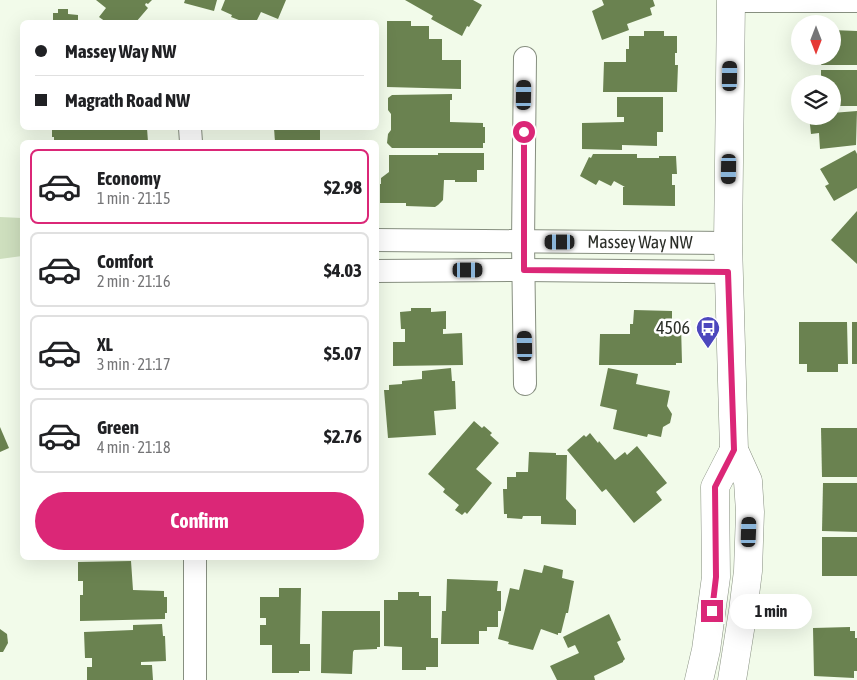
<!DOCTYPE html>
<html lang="en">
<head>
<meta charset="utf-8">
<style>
  body { margin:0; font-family:"Asap Condensed",sans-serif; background:#f2f2f2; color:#202124; height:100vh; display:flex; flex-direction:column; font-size:19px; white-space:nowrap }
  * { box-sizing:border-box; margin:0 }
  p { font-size:16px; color:#757577 }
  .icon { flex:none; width:28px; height:28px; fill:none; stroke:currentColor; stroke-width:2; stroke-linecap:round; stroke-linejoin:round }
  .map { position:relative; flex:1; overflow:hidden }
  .side { position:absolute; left:20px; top:140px; width:359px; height:420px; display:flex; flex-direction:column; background:#fff; border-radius:8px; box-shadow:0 5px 20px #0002 }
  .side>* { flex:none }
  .hud { position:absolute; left:20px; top:20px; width:359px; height:110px; border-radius:8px; box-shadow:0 5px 20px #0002; display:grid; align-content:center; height:110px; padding:0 15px; background:#fff }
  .needle { width:32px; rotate:180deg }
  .controls { position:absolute; left:791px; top:15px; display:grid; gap:10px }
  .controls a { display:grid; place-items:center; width:50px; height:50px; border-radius:50%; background:#fff; box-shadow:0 5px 20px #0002; font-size:25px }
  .end { position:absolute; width:22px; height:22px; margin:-11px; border:6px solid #db2777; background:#fff; box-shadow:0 0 0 2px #fff }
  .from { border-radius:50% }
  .bubble { position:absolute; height:35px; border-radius:18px; background:#fff; box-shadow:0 5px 20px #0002; font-size:16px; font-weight:700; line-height:35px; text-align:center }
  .car { position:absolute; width:15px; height:30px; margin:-15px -8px; border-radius:6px; box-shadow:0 0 4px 1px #0007; background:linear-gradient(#222 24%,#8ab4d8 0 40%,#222 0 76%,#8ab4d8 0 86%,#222 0) }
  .hud b { display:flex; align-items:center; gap:18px; height:48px; font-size:19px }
  .hud b+b { border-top:1px solid #e0e0e0 }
  .hud i { width:12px; height:12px; background:#202124 }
  ul { padding:9px 0 0; list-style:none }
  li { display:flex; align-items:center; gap:15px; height:75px; margin:0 10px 8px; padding:0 5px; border:2px solid #e0e0e0; border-radius:8px }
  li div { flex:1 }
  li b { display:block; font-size:19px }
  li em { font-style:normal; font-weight:700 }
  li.current { border-color:#db2777 }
  li>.icon { width:45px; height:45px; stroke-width:1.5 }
  .button { display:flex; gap:10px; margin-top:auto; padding:10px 15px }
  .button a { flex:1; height:58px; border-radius:30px; background:#db2777; color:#fff; font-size:20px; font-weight:700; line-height:58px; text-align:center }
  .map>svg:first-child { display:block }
  .green { fill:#cedfbe }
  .building { fill:#6a8250 }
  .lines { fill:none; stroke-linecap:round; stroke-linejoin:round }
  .minor-casing { stroke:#878f80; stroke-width:24 }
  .tertiary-casing { stroke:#878f80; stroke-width:29 }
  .minor { stroke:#fff; stroke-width:22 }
  .tertiary { stroke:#fff; stroke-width:28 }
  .route { stroke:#db2777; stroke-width:6 }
  .labels { text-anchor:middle; stroke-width:5; stroke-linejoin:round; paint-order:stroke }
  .street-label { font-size:18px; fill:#2b2e28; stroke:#fff }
  .poi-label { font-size:18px; fill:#2b2e28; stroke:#fff; text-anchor:end }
</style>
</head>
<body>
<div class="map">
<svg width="857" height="680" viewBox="0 0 857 680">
  <rect width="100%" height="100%" fill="#f2fbea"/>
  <path class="green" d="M0,217L22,218V256L0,259Z"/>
  <g class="building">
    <path d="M96,0H152L148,4L146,3L145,5L148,8L136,22H106L99,17L106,8Z"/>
    <path d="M185,0H217L214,11L184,3Z"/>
    <path d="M225,0H286L278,19L261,12L256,22H244L231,17L232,15L221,10Z"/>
    <path d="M405,0H473L482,5L469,27L467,26L462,36L431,19L433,16Z"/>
    <path d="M602,0H653L655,6L650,8L652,15L627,24L629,30L602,40L592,11L604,5Z"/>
    <path d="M58,9H68V14L78,15V22H53V13H58Z"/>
    <path d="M387,21H411V26H429V39H442V60H461V89L387,87Z"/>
    <path d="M832,30L857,31V65H821V56H832Z"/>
    <path d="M644,31H664V36H677V53H675V65H678L677,92H603L604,62H626V49H629V36H644Z"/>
    <path d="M821,70H857V106H832V84H821Z"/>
    <path d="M452,94V100H450V122L483,123V127H485V143H483V148H392L387,143L388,134L391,130V114L388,110V98L392,95Z"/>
    <path d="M617,97H663V132H657V146L622,145V150L582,149V123L624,122V117H617Z"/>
    <path d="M857,111L856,145L820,149L819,133L811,134L809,116H832V113Z"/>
    <path d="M52,128H147L148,142H54V137H52Z"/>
    <path d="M274,128H320V142H275Z"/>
    <path d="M855,150L857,154V188L834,201L825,186L829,184L820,169Z"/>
    <path d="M438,153H484V170H477V182H455V180H444L443,200L438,205L435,207L406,206V203H380V184H381V178L389,172V155H438Z"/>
    <path d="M593,154H637V158H659V156H676L677,174H672V185H675V206L623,205V187H625L614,181L611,186L599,180L596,185L580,176L589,157L591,158Z"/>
    <path d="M857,211V264L831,240Z"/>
    <path d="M411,308H431V312L446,311V329H443V334L462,333L463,365L393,366V342H405V329H401L400,312L411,311Z"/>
    <path d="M634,310L672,311V325H681L682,363H676V365H599L600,334H630V324H633Z"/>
    <path d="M799,322H847L848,364H838V372H807V364H799Z"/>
    <rect x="852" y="322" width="5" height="42"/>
    <path d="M451,368L452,381H455L456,409L434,411L436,435L388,438L384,390H389V385L402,384V381L422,379V371Z"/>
    <path d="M608,368L638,374L636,384L670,391L667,406L672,414L670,423L663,427L661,437L648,434L647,437L613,429L617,410L600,406Z"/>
    <path d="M474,421L482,428L484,426L492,433L490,435L499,443L476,469L492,483L467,514L465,512L462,515L455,510L459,505L443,492L445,489L428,474Z"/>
    <path d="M0,427L9,448L0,452Z"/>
    <path d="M821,428H857V477H822Z"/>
    <path d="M590,433L598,443L599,441L615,460L625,452L627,455L637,446L667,483L656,492L662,500L634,523L606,489L602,492L567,450L584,435L586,437Z"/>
    <path d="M529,452L556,453V455H567L566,499L576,510V525L541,524V516H523L522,519L507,518V514H504L503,489H507V477H516V472H528Z"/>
    <path d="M823,483H857V532L822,531Z"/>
    <rect x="822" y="537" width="35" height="39"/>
    <path d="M131,561L133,590L164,591V597H167V613H165V619L80,621V595H83V581H78V562Z"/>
    <path d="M544,565L563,570L562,578L574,581L568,613H566L561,633H558V635L541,629L533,650L508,644L509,642L498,639L510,588L519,590L524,569L542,573Z"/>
    <path d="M447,579L498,581L497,591H501V611H498V627H487V631H479V644H441L442,611H446Z"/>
    <path d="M279,588H301L300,644H310V671H299V673H272V645H260V625H266V618H260V597H279Z"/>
    <path d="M398,592H419V596H431V638H438V667H426V670H402V647L384,646V600H398Z"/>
    <path d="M322,611H380V647H377V649L354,650L353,652L352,674L321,673Z"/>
    <path d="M609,614L621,640L617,642L625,659L623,661V662L594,676L595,680H557L550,666L579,653L575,645L568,648L563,637Z"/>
    <path d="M162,624L163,636H165L166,661L141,662V665H152L153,680H87V667H92V658H85L84,632L133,630V625Z"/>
    <path d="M850,627V631H855V638H857V671H854V678L814,676L813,628Z"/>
    <path d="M0,629L7,634L8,643L3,652H0Z"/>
  </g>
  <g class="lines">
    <g class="minor-casing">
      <g id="minor">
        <path d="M731,1H857"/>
        <path d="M525,58L523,242L525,384"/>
        <path d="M190,128L191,142"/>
        <path id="s1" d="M376,240L728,243"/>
        <path d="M376,271L523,270L728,272"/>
        <path d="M195,558V680"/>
      </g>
    </g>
    <g class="tertiary-casing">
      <g id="tertiary">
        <path d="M731,0L728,243L734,450L748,481L750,512L748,571L743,611L732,680"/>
        <path d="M699,680L706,650L716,577L715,487L734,450"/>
      </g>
    </g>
    <use href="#minor" class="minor"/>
    <use href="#tertiary" class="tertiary"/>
  </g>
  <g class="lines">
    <path class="route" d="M524,132V270L728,272L734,450L715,487L716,577L712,611"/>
  </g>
  <defs>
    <g id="bus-pin" transform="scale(1.25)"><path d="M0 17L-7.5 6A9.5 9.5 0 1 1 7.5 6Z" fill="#4c47bd" stroke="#fff"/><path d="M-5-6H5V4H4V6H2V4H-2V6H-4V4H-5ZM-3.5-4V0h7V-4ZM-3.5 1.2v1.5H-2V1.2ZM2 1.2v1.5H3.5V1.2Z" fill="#fff"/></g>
  </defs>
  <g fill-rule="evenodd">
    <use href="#bus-pin" x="708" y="328"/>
  </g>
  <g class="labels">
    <g class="street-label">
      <text dy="6" stroke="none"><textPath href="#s1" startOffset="264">Massey Way NW</textPath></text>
    </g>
    <g class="poi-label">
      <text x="690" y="334">4506</text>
    </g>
  </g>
</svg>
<div class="controls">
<a><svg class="needle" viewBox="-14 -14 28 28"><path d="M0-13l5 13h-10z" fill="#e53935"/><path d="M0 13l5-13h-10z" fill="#757577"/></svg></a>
<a><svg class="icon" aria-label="layers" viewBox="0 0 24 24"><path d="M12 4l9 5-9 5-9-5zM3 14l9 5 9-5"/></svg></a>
</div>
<i class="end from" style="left:524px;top:132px"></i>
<i class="end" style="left:712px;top:611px"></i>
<div class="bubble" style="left:730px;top:594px;width:82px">1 min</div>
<i class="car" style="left:730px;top:76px;rotate:1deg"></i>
<i class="car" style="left:524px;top:95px;rotate:1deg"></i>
<i class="car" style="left:729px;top:169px;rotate:181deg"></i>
<i class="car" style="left:560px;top:242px;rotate:270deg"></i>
<i class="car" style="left:468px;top:270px;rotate:90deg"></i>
<i class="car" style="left:525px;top:346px;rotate:359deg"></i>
<i class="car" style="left:749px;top:532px;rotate:2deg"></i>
<div class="hud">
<b><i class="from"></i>Massey Way NW</b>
<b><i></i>Magrath Road NW</b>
</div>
<section class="side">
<ul>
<li class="current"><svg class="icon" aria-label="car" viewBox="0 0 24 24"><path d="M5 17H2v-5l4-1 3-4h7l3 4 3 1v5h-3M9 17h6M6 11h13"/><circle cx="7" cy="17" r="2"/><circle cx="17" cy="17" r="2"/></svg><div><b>Economy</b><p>1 min · 21:15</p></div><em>$2.98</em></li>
<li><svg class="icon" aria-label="car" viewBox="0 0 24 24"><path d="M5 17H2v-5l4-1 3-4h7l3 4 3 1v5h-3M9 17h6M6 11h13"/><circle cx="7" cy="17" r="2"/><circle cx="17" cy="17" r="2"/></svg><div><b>Comfort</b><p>2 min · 21:16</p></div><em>$4.03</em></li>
<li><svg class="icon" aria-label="car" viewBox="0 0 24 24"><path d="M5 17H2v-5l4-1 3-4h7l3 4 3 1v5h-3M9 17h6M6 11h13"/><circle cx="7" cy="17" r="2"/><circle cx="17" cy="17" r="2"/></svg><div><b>XL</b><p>3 min · 21:17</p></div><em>$5.07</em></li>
<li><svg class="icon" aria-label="car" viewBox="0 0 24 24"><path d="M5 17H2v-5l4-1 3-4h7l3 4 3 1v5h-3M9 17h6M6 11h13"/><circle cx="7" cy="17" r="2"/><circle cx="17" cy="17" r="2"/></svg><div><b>Green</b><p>4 min · 21:18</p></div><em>$2.76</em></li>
</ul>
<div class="button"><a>Confirm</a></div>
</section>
</div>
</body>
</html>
